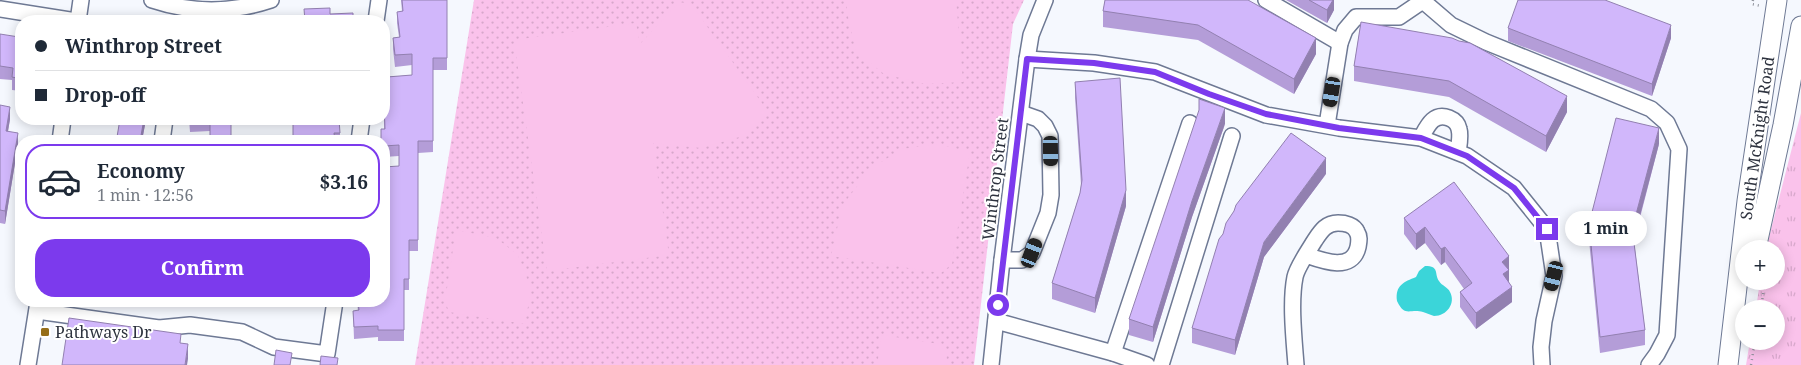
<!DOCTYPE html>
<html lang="en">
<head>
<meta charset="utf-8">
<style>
  body { margin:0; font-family:"Noto Serif",serif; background:#f2f2f3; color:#1f2937; height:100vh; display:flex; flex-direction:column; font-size:19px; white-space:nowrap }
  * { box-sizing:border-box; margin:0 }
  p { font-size:16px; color:#747a83 }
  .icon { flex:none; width:28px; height:28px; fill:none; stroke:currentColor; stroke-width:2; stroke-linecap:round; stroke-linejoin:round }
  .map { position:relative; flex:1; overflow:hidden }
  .panel { position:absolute; left:15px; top:135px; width:375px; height:172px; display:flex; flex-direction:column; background:#fff; border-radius:20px; box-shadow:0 2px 12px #0003 }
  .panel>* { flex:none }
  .banner { position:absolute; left:15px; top:15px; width:375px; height:110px; border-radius:20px; box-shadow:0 2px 12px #0003; display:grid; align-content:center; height:110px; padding:0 20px; background:#fff }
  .tools { position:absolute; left:1735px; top:240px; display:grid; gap:10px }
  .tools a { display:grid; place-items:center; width:50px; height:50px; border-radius:50%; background:#fff; box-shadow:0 2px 12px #0003; font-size:25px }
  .end { position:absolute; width:22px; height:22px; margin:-11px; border:6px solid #7c3aed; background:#fff; box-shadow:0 0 0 2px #fff }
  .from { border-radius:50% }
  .bubble { position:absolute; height:35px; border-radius:18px; background:#fff; box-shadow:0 2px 12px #0003; font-size:16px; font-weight:700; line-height:35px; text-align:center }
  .car { position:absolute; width:15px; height:30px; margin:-15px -8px; border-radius:6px; box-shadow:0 0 4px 1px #0007; background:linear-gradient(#222 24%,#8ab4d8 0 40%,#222 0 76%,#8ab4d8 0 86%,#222 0) }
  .banner b { display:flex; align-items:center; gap:18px; height:48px; font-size:19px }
  .banner b+b { border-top:1px solid #e0e1e3 }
  .banner i { width:12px; height:12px; background:#1f2937 }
  ul { padding:9px 0 0; list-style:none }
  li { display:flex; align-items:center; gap:15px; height:75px; margin:0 10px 8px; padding:0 10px; border:2px solid transparent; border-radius:20px }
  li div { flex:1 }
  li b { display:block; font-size:19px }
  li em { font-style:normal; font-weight:700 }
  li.on { border-color:#7c3aed }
  li>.icon { width:45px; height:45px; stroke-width:1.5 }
  .cta { display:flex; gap:10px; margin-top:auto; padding:10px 20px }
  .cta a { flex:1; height:58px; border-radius:20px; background:#7c3aed; color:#fff; font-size:20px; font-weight:700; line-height:58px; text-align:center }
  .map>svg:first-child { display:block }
  .grass { fill:url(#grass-dots) }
  .park { fill:url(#park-tufts) }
  .garden { fill:#fac2eb }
  .water { fill:#3bd5d9 }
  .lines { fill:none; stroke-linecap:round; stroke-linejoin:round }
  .minor-casing { stroke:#6e7994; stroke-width:18 }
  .major-casing { stroke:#6e7994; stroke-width:21 }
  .path { stroke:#8d919a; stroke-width:2.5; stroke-dasharray:1 4; stroke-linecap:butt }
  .minor { stroke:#fff; stroke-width:15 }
  .major { stroke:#fff; stroke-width:19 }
  .wall { fill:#b49dd8 }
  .shaded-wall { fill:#9280b0 }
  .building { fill:#d1b7fb; stroke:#9280b0 }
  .route { stroke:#7c3aed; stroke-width:6 }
  .poi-dot { fill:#966e19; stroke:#fff; stroke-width:2 }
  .labels { text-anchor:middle; stroke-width:4; stroke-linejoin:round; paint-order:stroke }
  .street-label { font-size:16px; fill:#2e333f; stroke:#fff }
  .poi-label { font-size:16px; fill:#2e333f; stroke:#fff; text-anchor:start }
</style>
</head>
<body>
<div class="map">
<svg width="1801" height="365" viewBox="0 0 1801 365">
  <defs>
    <pattern id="grass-dots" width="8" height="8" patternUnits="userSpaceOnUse" patternTransform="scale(1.25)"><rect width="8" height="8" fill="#fac2eb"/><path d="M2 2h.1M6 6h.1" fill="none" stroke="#d7a7cb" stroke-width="1.8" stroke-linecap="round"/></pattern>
    <pattern id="park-tufts" width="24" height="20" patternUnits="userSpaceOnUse" patternTransform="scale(1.25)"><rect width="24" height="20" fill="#fac2eb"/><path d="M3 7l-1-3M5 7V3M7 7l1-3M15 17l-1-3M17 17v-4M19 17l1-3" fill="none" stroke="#d7a7cb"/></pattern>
  </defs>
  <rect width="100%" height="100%" fill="#f5f8fe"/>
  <path class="grass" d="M474,0H1024L1013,24L974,365H415Z"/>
  <path class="park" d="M1801,113V365H1746L1750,341H1776V309H1756L1760,281H1776V249H1766Z"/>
  <g class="garden">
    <path d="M847,0H956L963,82L925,84L884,74L856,52L847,12Z"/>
    <path d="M679,2L691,4L769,113L743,136L701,148L653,143L669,255L547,271L514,40L636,23L640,44Z"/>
    <path d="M938,144L970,152L952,264L941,273L831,256L842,206L870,169L902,149Z"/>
    <path d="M456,230L496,238L518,255L531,289L525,324L449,312L445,301Z"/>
    <path d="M882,335L939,344L947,354L946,365H877Z"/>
  </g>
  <path class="water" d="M1425,266C1440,266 1434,274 1439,281C1442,286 1448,287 1450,292C1456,303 1447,316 1434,316C1430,315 1427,313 1423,312C1410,308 1405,318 1397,301C1395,285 1404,282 1416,277L1419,271Z"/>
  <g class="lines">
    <g class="minor-casing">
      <g id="minor">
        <path d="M152,0C191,13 232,13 271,0"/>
        <path d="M1266,0L1340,43"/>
        <path d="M1423,1L1451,25L1486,42L1651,109L1667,123L1679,149L1667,335L1657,354L1649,365"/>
        <path d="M0,9L76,21"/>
        <path d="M78,21L81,0"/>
        <path d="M376,21L379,0"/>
        <path d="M1027,59L1094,63L1155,72L1266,115L1339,128L1421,138L1467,156L1514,188L1547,229L1554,276L1544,321L1541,347L1542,365"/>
        <path d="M1327,125L1340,43L1345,30L1356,17H1399L1424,0"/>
        <path d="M1421,138C1427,127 1433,112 1449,118C1454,120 1458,124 1459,129C1461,136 1459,145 1458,152"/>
        <path d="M60,141L63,119"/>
        <path d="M162,141L165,119"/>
        <path d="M359,141L362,119"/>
        <path d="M1002,260H1022L1032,253L1048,213L1051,195L1050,136L1045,126L1038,119L1021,113"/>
        <path d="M37,311L159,328L190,325L242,332L274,347L327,354L335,301"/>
        <path d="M996,321L1113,353L1147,365"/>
        <path d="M1113,353L1190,123"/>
        <path d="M28,365L38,302"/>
        <path d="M991,365L1002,260L1027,59L1031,35L1045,0"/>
        <path d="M1161,365L1232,136"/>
        <path d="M1296,365C1294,339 1290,302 1295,277C1297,267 1309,250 1315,240C1321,231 1326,223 1338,223C1345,223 1354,225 1357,232C1360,237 1359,241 1358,247C1352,272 1323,261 1306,255"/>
      </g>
    </g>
    <g class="major-casing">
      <g id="major">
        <path d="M1756,249L1783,125L1801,26"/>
        <path d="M1728,365L1747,201L1777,0"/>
      </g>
    </g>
    <g class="path">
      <path d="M1753,0L1752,4L1761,6"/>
      <path d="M1761,309L1765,281"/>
      <path d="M1751,365L1755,341"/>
    </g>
    <use href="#minor" class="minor"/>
    <use href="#major" class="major"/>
  </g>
  <g class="wall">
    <path d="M401,0H447V70H433V152L418,153V251H409V290H404V341H378V337L354,339L353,311H358L357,301H384L399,166V156L384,157V141H381V129H384V103L388,102L387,77L412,75V65L395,67L393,49V38L399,37L397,23V12L402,11Z"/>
    <path d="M1105,0L1316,54L1294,94L1198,40L1103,27V11Z"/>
    <path d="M1286,0H1334V10L1327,23Z"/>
    <path d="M1361,22L1567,112L1546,152L1449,97L1354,81V66Z"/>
    <path d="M1508,28L1671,38L1652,96L1508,41Z"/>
    <path d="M0,34L19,50L18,52H21V91L12,90V80L0,79Z"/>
    <path d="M1075,82L1126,206L1095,313L1052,299V283L1080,193L1081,185L1075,98Z"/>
    <path d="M0,105L10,119L8,131L18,145L5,224L0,223Z"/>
    <path d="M120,119H146L142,141H117Z"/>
    <path d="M189,119H231L210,131L190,132Z"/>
    <path d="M293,119L340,133V141H286L293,138Z"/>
    <path d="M1225,124L1192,217L1153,342L1129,335V319Z"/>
    <path d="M1659,144L1634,241L1645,330V345L1600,353L1589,240V224Z"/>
    <path d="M1326,174L1264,257L1235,355L1192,343V328Z"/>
    <path d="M1404,218L1509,256V282L1512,302L1476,329L1460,307V292L1464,289L1445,262L1441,265L1425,243L1416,250L1404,234Z"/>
  </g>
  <g class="shaded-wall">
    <path d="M1333,0H1334V10L1327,23V10Z"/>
    <path d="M1671,25V38L1652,96V84Z"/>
    <path d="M19,37V50L16,64V52Z"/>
    <path d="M1316,38V54L1294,94V79Z"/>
    <path d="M1567,96V112L1546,152V136Z"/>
    <path d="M10,107V119L6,143V131Z"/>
    <path d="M1225,108V124L1192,217L1153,342V327L1192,201Z"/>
    <path d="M144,119H146L142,141H140Z"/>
    <path d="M1659,128V144L1634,238L1633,250L1634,222Z"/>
    <path d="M18,133V145L5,224V211Z"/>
    <path d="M1326,158V174L1264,257L1235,355V340L1264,242Z"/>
    <path d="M1126,190V206L1095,313V298Z"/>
    <path d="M1425,227V243L1416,250V234Z"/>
    <path d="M1445,247V262L1441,265V249Z"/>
    <path d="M1509,256V286L1503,290L1502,262Z"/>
    <path d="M1512,287V302L1476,329V313Z"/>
    <path d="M188,344V359L187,365H185Z"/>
  </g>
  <g class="building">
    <path d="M402,0H447V58H433V141H418V240H409V279H404V330H378V326L354,327L353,311L359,310L358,301H384V167L399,166V145L384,146V141H381V129H385L384,103L389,102L387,77L412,75V54L395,55L393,38L400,37L397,12L403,11Z"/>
    <path d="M1105,0H1248L1316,38L1294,79L1198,25L1103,11Z"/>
    <path d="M1309,0H1333L1327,10Z"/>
    <path d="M1518,0H1605L1671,25L1652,84L1508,28Z"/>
    <path d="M330,8V14L353,13V21H305L304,9Z"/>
    <path d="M1361,22L1452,38L1459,41L1470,43L1567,96L1546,136L1449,81L1354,66Z"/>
    <path d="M0,34L19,37L16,52H21V79L12,77L13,68L0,66Z"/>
    <path d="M1120,78L1126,190L1095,298L1052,283L1080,193L1082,180L1075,82Z"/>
    <path d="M1199,99L1225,108L1192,201L1153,327L1129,319L1199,110Z"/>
    <path d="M0,105L10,107L6,131L18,133L5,211L0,210Z"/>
    <path d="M1616,118L1659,128L1634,222L1633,235L1645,330L1600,337L1589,224Z"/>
    <path d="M120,119H144L140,141L117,137Z"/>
    <rect x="210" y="119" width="21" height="22"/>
    <path d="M293,119H339L340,133H334L335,141H286V138H293Z"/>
    <path d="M1291,133L1326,158L1264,242L1235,340L1192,328L1219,239L1223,234L1226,223L1234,211L1236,205Z"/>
    <path d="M1454,182L1509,256L1502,262L1509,270L1503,274L1512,287L1476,313L1460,292L1472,283L1445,247L1441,249L1425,227L1416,234L1404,218Z"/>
    <path d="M69,318L181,334L180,343L188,344L185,365H62Z"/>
    <path d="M276,350L292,353L290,365H274Z"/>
    <path d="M321,356L338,358L337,365H320Z"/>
  </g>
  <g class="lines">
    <path class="route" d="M998,305L1027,59L1094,63L1155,72L1209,94L1266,114L1339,128L1421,138L1467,156L1514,188L1547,229"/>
  </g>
  <rect class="poi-dot" x="40" y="327" width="10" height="10" rx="2.5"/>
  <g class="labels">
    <g class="street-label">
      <text transform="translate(1757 138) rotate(-82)" y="6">South McKnight Road</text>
      <text transform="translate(995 179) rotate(-83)" y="6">Winthrop Street</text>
    </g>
    <g class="poi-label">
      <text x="55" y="338">Pathways Dr</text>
    </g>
  </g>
</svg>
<div class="tools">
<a>+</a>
<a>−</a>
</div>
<i class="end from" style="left:998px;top:305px"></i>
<i class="end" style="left:1547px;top:229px"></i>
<div class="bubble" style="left:1565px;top:211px;width:82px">1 min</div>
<i class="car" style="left:1332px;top:92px;rotate:189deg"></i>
<i class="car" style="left:1051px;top:151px;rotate:179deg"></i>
<i class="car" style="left:1032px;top:253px;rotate:21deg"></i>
<i class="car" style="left:1554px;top:276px;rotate:194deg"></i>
<div class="banner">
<b><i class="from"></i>Winthrop Street</b>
<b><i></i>Drop-off</b>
</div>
<section class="panel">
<ul>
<li class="on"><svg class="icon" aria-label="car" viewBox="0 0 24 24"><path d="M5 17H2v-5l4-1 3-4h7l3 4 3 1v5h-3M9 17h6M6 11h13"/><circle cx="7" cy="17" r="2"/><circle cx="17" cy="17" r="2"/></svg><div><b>Economy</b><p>1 min · 12:56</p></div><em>$3.16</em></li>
</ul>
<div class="cta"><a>Confirm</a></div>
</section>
</div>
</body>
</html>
